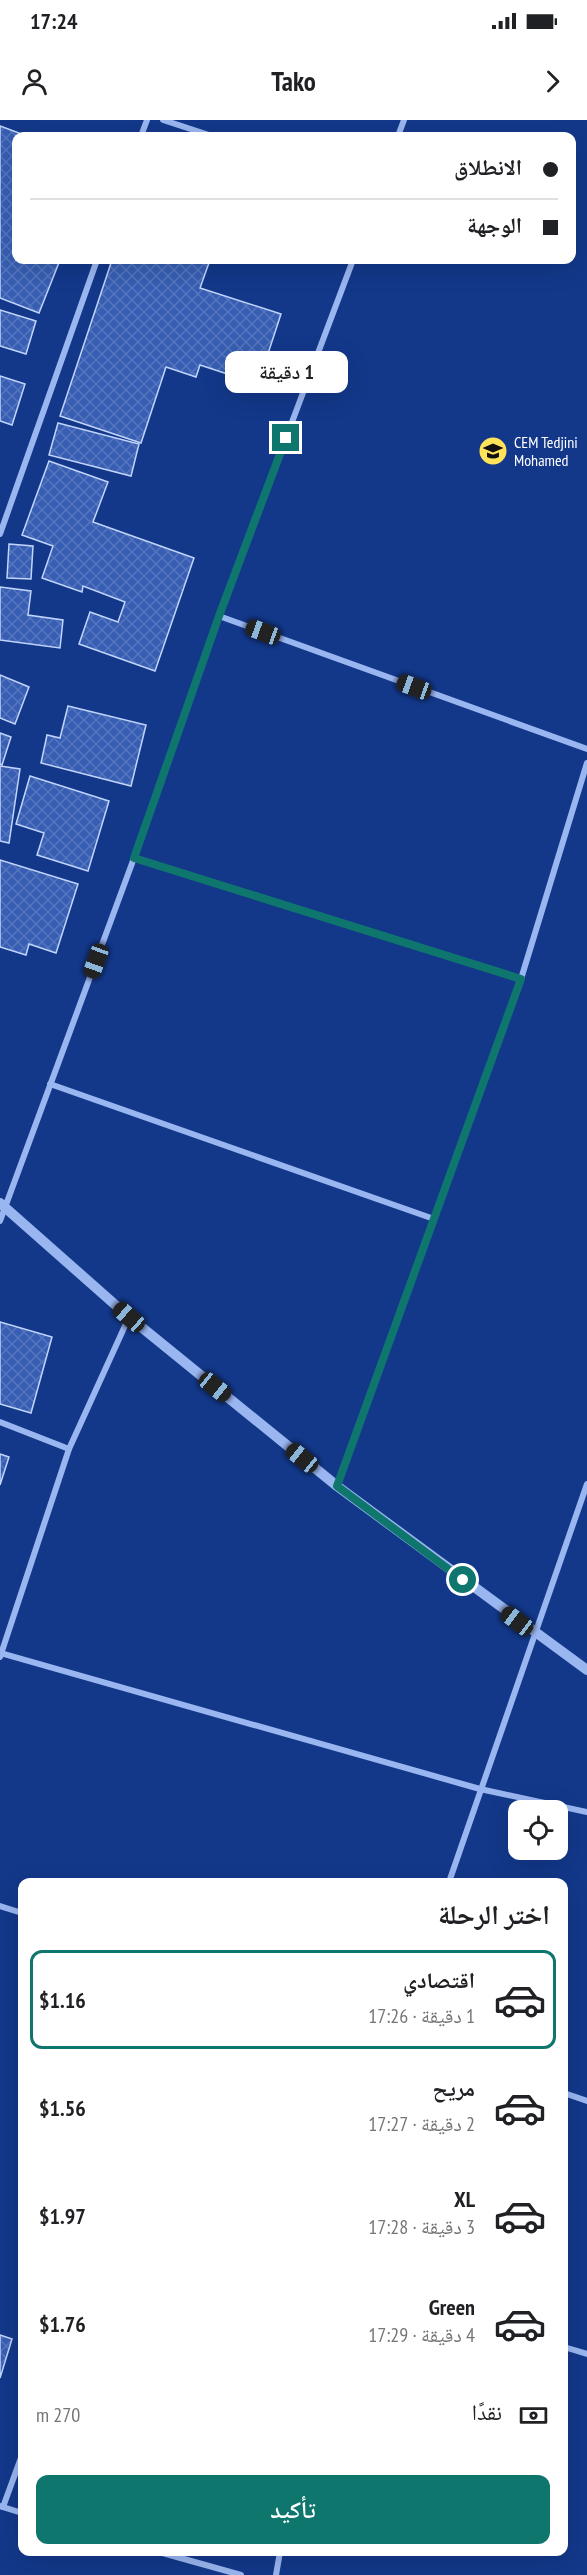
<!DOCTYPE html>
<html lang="ar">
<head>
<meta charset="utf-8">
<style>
  body { margin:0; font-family:"PT Sans Narrow","Noto Naskh Arabic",sans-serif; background:#f6f6f6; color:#202124; direction:rtl; height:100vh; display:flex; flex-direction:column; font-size:22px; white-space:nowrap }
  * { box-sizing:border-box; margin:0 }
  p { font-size:20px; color:#757577 }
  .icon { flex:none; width:33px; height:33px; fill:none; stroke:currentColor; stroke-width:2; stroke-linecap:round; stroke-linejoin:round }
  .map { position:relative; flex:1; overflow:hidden; direction:ltr }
  .side { position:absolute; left:18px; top:1758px; width:550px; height:678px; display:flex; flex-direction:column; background:#fff; border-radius:12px; box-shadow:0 6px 24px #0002; direction:rtl }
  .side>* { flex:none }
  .top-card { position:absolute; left:12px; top:12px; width:564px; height:132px; border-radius:12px; box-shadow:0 6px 24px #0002; direction:rtl; display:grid; align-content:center; height:132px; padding:0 18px; background:#fff }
  .fabs { position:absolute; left:508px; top:1680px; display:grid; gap:12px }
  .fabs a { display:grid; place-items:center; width:60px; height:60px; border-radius:12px; background:#fff; box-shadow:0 6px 24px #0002; font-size:30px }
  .end { position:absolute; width:27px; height:27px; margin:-14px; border:8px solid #0f766e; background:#fff; box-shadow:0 0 0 3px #fff }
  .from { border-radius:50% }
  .bubble { position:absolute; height:42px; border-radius:12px; background:#fff; box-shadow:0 6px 24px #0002; font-size:20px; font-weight:600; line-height:42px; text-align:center; direction:rtl }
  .car { position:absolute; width:18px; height:36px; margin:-18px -9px; border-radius:8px; box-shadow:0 0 4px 2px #0007; background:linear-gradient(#222 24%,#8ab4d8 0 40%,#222 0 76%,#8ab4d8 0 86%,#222 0) }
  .top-card b { display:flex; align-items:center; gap:21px; height:57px; font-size:22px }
  .top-card b+b { border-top:2px solid #e0e0e0 }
  .top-card i { width:15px; height:15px; background:#202124 }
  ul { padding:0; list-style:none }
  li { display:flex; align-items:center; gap:18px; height:99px; margin:0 12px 9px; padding:0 6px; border:3px solid transparent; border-radius:12px }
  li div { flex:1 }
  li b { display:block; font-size:22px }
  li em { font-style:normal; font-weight:600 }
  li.selected { border-color:#0f766e }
  li>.icon { width:54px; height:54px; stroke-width:1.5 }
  h2 { padding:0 18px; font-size:27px; line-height:72px }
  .pay { display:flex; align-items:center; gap:15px; height:66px; padding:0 18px; font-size:22px }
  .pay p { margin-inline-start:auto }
  .cta { display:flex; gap:12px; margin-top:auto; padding:12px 18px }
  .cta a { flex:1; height:69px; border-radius:12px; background:#0f766e; color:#fff; font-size:24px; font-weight:600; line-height:69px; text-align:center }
  .status { display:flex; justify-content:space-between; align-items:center; height:42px; padding:0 30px; background:#fff; direction:ltr }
  .status svg { height:16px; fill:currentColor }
  header { display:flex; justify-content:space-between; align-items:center; height:78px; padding:0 18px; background:#fff; font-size:27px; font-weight:600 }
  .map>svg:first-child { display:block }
  .building { fill:url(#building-cross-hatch); stroke:#c1d4fc; stroke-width:1.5 }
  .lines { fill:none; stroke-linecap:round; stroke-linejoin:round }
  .minor { stroke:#9ab6f0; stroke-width:6 }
  .tertiary { stroke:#9ab6f0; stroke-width:10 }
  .route { stroke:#0f766e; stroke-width:8 }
  .labels { text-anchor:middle; stroke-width:4.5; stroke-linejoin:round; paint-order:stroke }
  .poi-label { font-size:16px; fill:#fff; stroke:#13388a; text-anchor:start }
</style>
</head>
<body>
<div class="status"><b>17:24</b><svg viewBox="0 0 49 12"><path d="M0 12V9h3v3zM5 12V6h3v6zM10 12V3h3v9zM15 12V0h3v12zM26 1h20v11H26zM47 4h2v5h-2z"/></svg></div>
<header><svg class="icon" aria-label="forward" viewBox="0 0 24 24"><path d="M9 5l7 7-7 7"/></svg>Tako<svg class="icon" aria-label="person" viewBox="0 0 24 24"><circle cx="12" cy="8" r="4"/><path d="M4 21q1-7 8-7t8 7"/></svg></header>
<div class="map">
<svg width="587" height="2455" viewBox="0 0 587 2455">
  <defs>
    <pattern id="building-cross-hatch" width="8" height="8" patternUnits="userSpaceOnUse" patternTransform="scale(1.5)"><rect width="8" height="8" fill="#375eb2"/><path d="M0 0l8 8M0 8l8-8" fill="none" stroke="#5576be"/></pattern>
  </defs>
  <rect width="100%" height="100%" fill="#13388a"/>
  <g class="building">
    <path d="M0,6L27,16H16V140H60L39,193L0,178Z"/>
    <path d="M112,140H210L200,168L281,194L258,264L200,245L196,257L166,247L141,323L60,296Z"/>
    <path d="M0,190L36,201L26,234L0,226Z"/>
    <path d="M0,256L25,264L12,305L0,301Z"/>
    <path d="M58,303L139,324L131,356L49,335Z"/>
    <path d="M49,341L108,362L93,402L194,438L155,551L79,524L90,492L118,502L125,482L83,466L82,472L42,458L53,426L22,415Z"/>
    <path d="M9,424L33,426L31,459L7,458Z"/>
    <path d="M0,467L31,471L28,495L63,500L60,528L0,520Z"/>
    <path d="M0,555L29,567L15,604L0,598Z"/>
    <path d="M68,586L146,605L131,666L41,643L47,615L60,618Z"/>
    <path d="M0,613L11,617L2,645L0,644Z"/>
    <path d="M0,646L20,649L9,723L0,721Z"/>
    <path d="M30,656L109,681L88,751L37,735L44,713L16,704Z"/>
    <path d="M0,740L78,764L56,833L29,824L26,835L0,827Z"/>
    <path d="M0,1202L52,1217L31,1293L0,1284Z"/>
    <path d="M0,1334L9,1337L0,1365Z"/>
    <path d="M0,2215L12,2219L0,2258Z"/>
  </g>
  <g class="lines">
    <g class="minor">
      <path d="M163,0L212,16"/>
      <path d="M141,16L147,0"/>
      <path d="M398,16L404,0"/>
      <path d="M0,414L97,140"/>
      <path d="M219,496L587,629"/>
      <path d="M134,738L521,859"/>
      <path d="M50,964L434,1099"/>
      <path d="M0,1101L134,738L219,496L353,140"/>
      <path d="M0,1302L69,1329"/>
      <path d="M337,1366L521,859L587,643"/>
      <path d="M0,1533L480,1669L587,1692"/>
      <path d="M0,1537L69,1329L129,1197"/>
      <path d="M449,1762L587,1364"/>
      <path d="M0,1786L22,1793"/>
      <path d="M564,1973L587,1981"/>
      <path d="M564,2227L587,2234"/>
      <path d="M0,2386L22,2393"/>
      <path d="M3,2387L22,2335"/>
      <path d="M159,2432L241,2455"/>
      <path d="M276,2455L280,2432"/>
    </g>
    <path class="tertiary" d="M0,1083L129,1197L337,1366L587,1550"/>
  </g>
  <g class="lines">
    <path class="route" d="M286,318L219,496L134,738L521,859L337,1366L463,1460"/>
  </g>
  <defs>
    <g id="school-disc" transform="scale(1.5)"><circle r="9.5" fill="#ffe45a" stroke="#13388a"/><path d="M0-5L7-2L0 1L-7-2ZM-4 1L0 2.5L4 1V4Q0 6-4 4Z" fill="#111"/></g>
  </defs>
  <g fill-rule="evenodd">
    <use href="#school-disc" x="493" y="331"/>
  </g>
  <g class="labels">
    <g class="poi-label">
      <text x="514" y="328">CEM Tedjini<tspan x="514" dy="18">Mohamed</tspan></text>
    </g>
  </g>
</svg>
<div class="fabs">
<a><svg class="icon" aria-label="locate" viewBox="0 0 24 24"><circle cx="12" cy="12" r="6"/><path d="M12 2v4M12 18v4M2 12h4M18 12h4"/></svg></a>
</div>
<i class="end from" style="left:463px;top:1460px"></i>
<i class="end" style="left:286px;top:318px"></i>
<div class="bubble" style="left:225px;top:231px;width:123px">1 دقيقة</div>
<i class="car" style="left:263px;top:512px;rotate:290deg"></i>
<i class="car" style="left:414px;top:567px;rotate:290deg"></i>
<i class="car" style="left:96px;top:841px;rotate:200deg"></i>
<i class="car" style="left:129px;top:1197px;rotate:311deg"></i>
<i class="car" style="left:215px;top:1267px;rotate:129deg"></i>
<i class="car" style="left:302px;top:1338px;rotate:309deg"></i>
<i class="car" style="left:517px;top:1501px;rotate:307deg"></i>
<div class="top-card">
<b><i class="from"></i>الانطلاق</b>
<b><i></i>الوجهة</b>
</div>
<section class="side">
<h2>اختر الرحلة</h2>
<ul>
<li class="selected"><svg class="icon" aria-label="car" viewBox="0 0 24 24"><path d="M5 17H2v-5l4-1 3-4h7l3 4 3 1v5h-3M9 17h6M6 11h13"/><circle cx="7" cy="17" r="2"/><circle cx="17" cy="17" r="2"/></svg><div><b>اقتصادي</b><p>1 دقيقة · 17:26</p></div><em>$1.16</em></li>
<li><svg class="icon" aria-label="car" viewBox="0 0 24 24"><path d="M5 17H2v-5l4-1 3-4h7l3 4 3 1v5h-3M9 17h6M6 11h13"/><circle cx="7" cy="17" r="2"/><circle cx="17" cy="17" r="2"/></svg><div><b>مريح</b><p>2 دقيقة · 17:27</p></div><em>$1.56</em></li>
<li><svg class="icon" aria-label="car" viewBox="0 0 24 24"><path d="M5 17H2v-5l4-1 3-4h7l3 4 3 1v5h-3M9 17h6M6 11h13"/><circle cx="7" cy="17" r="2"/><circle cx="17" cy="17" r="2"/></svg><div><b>XL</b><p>3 دقيقة · 17:28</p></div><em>$1.97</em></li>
<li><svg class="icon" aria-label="car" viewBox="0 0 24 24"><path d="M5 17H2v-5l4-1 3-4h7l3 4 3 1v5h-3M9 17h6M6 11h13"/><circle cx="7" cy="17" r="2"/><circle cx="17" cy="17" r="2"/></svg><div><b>Green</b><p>4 دقيقة · 17:29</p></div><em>$1.76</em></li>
</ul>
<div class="pay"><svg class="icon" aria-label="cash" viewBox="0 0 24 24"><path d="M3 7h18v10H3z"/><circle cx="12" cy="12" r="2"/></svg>نقدًا<p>270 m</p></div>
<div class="cta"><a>تأكيد</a></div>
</section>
</div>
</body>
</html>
